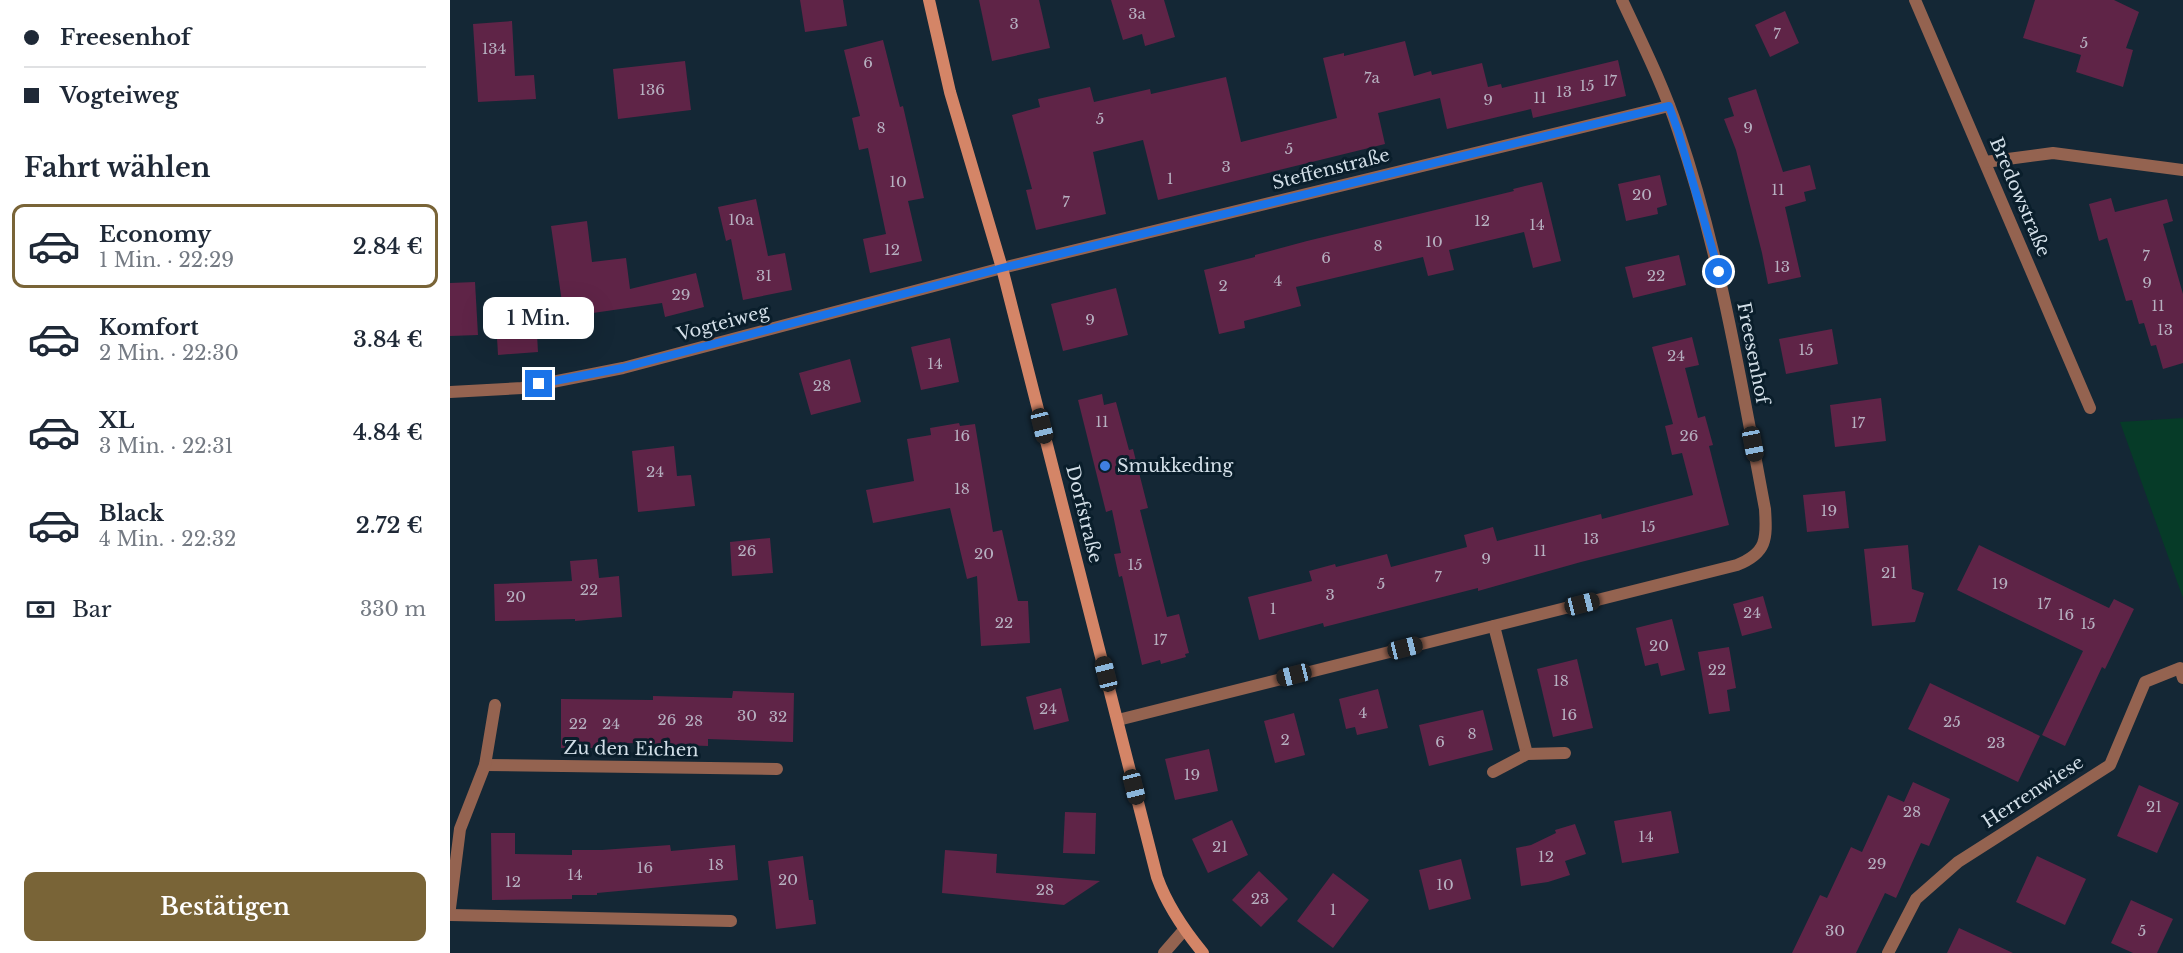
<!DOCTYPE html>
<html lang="de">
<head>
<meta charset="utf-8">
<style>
  body { margin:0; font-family:"Libre Baskerville",serif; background:#f2f2f3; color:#1f2937; height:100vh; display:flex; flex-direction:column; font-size:22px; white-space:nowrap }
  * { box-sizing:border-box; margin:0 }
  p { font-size:20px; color:#747a83 }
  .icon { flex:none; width:33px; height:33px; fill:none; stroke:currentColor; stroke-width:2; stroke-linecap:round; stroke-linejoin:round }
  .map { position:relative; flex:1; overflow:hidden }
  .drawer { display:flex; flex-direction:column; background:#fff; width:450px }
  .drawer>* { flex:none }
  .top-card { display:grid; align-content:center; height:132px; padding:0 24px; background:#fff }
  .end { position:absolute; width:27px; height:27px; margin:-14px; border:8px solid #1a73e8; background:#fff; box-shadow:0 0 0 3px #fff }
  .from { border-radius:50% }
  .bubble { position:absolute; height:42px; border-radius:12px; background:#fff; box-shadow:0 6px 24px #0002; font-size:20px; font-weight:600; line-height:42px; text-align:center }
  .car { position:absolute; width:18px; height:36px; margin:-18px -9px; border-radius:8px; box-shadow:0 0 4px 2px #0007; background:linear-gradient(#222 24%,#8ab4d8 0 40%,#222 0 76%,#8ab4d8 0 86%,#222 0) }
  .top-card b { display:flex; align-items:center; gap:21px; height:57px; font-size:22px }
  .top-card b+b { border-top:2px solid #e0e1e3 }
  .top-card i { width:15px; height:15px; background:#1f2937 }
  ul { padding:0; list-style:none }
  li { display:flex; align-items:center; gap:18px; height:84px; margin:0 12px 9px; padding:0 12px; border:3px solid transparent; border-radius:12px }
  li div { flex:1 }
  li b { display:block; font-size:22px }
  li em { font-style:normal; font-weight:600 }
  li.selected { border-color:#796437 }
  li>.icon { width:54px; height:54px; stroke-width:1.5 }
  h2 { padding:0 24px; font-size:27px; line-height:72px }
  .pay { display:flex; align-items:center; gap:15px; height:66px; padding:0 24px; font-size:22px }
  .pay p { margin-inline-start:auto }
  .primary-button { display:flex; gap:12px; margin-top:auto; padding:12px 24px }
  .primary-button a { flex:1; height:69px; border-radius:12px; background:#796437; color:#fff; font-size:24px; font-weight:600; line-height:69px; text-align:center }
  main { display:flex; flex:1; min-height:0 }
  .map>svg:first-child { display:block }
  .green { fill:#063b28 }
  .building { fill:#5f2447 }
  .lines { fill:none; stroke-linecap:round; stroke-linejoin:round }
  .minor { stroke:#946350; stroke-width:12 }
  .tertiary { stroke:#946350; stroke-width:12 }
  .secondary { stroke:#d48567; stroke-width:12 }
  .route { stroke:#1a73e8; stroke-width:8 }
  .shop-dot { fill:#3f7fe0; stroke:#0a1e2b; stroke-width:2 }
  .labels { text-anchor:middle; stroke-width:6; stroke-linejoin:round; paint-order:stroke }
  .number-label { font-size:15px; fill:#b6b0c0 }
  .street-label { font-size:18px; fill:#d3dfe8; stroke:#0a1e2b }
  .poi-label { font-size:18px; fill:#d3dfe8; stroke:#0a1e2b; text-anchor:start }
</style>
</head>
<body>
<main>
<section class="drawer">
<div class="top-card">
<b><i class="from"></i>Freesenhof</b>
<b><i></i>Vogteiweg</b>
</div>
<h2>Fahrt wählen</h2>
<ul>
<li class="selected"><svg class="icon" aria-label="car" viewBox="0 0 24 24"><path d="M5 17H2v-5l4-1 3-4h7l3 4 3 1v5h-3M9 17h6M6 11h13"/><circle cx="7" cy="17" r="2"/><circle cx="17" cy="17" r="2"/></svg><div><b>Economy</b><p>1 Min. · 22:29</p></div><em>2.84 €</em></li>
<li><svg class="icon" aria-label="car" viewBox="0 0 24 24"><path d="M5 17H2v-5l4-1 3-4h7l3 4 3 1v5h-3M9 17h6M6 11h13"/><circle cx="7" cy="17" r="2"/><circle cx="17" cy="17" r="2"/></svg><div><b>Komfort</b><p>2 Min. · 22:30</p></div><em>3.84 €</em></li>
<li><svg class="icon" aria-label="car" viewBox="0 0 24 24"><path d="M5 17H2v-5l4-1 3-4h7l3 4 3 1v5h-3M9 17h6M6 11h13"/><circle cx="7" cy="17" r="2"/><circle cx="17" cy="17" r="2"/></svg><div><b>XL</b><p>3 Min. · 22:31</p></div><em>4.84 €</em></li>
<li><svg class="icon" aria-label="car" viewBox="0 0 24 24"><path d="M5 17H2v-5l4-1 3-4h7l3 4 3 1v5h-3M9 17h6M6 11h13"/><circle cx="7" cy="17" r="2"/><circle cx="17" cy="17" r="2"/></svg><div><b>Black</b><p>4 Min. · 22:32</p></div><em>2.72 €</em></li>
</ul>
<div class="pay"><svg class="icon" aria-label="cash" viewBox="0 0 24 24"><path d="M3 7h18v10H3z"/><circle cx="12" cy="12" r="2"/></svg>Bar<p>330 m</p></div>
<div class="primary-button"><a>Bestätigen</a></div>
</section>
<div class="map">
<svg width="1733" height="953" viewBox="0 0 1733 953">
  <rect width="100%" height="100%" fill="#142735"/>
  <path class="green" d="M1733,418V598L1670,422Z"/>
  <g class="building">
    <path d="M350,0H393L397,26L355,32Z"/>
    <path d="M529,0H589L600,48L542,61Z"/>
    <path d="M661,0H714L725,37L695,46L692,34L673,40Z"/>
    <path d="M1585,0H1664L1689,12L1676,48L1683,50L1673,87L1626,72L1631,55L1573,38Z"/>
    <path d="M1335,11L1349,43L1320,57L1305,25Z"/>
    <path d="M62,21L65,76L84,75L86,99L28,102L23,24Z"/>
    <path d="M433,40L450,107L453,106L474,198L458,201L472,261L420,273L413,239L436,234L418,148L409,150L402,118L410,116L394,50Z"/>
    <path d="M955,41L964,76L981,71L982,75L1032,63L1038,87L1051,84L1052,88L1168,60L1176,96L1083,118L1081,109L997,129L990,98L928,113L935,144L708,200L693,140L643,152L656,214L586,230L576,190L582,189L562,115L590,107L588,99L640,87L644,102L700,89L701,94L776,77L791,142L887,118L873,58L894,53V56Z"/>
    <path d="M235,61L241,110L168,119L163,69Z"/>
    <path d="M1306,89L1333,172L1360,165L1366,189L1354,192L1356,201L1335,207L1351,277L1318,284L1312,253L1286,150L1274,119L1284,116L1278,98Z"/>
    <path d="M1210,175L1217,205L1207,208L1208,214L1176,221L1168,184Z"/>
    <path d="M1092,182L1111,261L1083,268L1074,232L999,250L1004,270L978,276L973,257L846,287L851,306L794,321L795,328L769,334L754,270L805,257V255L857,241L1064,191L1063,189Z"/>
    <path d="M1661,198L1665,212L1717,199L1723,221L1713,224L1733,294V363L1713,369L1706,345L1701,346L1694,323L1689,324L1682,300L1676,301L1657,238L1649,241L1639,204Z"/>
    <path d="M306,199L318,256L335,253L342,290L293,300L281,239L276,241L268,207Z"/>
    <path d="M137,221L142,262L176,258L180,289L246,273L254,307L215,317L212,303L136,314L137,320L115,323L101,226Z"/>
    <path d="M1229,255L1236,285L1183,298L1175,267Z"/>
    <path d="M25,282L28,335L0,336V283Z"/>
    <path d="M666,288L678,335L613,351L601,304Z"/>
    <path d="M86,317L88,352L48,355L46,320Z"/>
    <path d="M1382,329L1388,364L1336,374L1329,339Z"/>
    <path d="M1242,337L1249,365L1235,368L1248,418L1255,416L1263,445L1259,446L1279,525L1131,562L1028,591V588L874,627L873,623L809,640L798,597L862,581L859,571L885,564L886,567L937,554L941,567L1017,547L1014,535L1043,527L1047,541L1151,514L1152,519L1243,495L1232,453L1222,455L1215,426L1223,424L1202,347Z"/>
    <path d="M500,338L509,382L471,390L461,347Z"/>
    <path d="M400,359L411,402L361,415L349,373Z"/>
    <path d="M652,394L654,405L666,402L679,450L683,449L698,508L690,510L717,617L729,614L739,653L735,654L736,657L711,664L710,660L692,665L672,576L669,577L664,554L671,553L662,510L656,512L628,400Z"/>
    <path d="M1431,398L1436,441L1385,447L1380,405Z"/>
    <path d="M509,423L510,426L525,424L543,532L552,530L568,601H578L580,643L531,646L527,576L517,579L500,508L423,523L416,490L464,481L457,439L481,435L480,428Z"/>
    <path d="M224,446L227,476L241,475L245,506L188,512L182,451Z"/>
    <path d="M1395,491L1399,528L1357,532L1353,495Z"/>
    <path d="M320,538L323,573L282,576L280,542Z"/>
    <path d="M1458,545L1462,589L1474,593L1465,622L1422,626L1414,549Z"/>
    <path d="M1529,545L1659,608L1664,599L1684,609L1655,669L1652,667L1615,746L1592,735L1633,651L1507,590Z"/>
    <path d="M147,559L149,578L169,576L172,617L125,621V619L45,621L44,584L122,581L120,561Z"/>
    <path d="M1313,596L1322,628L1292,636L1283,604Z"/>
    <path d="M1222,619L1235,670L1211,676L1208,663L1195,666L1186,628Z"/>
    <path d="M1279,647L1286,688L1277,690L1280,711L1259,714L1248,652Z"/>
    <path d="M1127,659L1143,728L1103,737L1087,669Z"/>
    <path d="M1480,683L1590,736L1568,782L1458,729Z"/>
    <path d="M611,688L619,721L584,730L576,697Z"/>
    <path d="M928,689L938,728L907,735L905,727L896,729L889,699Z"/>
    <path d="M283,691L344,693L343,742L258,739V746L178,743V748H111V699L203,700V696L282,698Z"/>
    <path d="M1033,710L1043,750L979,766L969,725Z"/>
    <path d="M844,713L855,755L825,763L814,721Z"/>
    <path d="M759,749L768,791L725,800L715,759Z"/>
    <path d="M1463,782L1500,799L1479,846L1471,843L1446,898L1435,893L1406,953H1342L1370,895L1377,898L1401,847L1412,852L1438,795L1454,802Z"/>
    <path d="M1689,785L1729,803L1707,853L1667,836Z"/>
    <path d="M1221,811L1229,853L1172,863L1164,821Z"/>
    <path d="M615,812L646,813L645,854L613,853Z"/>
    <path d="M782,820L798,855L758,873L742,839Z"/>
    <path d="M1125,824L1136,854L1115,861L1120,875L1098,882L1071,886L1066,848L1081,845L1106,833L1105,830Z"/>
    <path d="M41,833H65V854L122,855V850H152L220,845L221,851L285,845L288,880L147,893V895H122V899L42,900Z"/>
    <path d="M495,850L547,854L546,873L650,881L614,905L492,893Z"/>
    <path d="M353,856L359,900H363L366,924L326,929L318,861Z"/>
    <path d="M1587,856L1636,879L1615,925L1566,902Z"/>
    <path d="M1011,859L1021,899L979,910L969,870Z"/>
    <path d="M809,871L838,899L811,927L782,900Z"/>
    <path d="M883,873L919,900L883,948L847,921Z"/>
    <path d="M1681,900L1723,919L1707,953H1683L1661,943Z"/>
    <path d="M1509,928L1563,953H1497Z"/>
  </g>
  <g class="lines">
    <g class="minor">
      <path d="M1465,0L1640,408"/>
      <path d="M1535,162L1603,153L1733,170"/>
      <path d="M0,392L72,388L173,368L552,268L1219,106"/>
      <path d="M1044,626L1077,754"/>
      <path d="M668,720L1287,565C1317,553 1317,539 1315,509C1291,382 1270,253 1228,130C1213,85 1192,43 1172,0"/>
      <path d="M35,765L327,769"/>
      <path d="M1043,772L1077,754L1115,753"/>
      <path d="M0,908L10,829L35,765L45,705"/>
      <path d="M0,915L281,921"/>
      <path d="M1438,953L1466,899L1508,862L1660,765L1695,682L1730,668L1733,678"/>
    </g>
    <path class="tertiary" d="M714,953L734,930"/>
    <path class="secondary" d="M479,0L500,92L552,268L707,877C717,905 734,930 753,953"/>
  </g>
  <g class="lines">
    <path class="route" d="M89,384L172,368L552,268L1219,106L1228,131L1269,272"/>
  </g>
  <circle class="shop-dot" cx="655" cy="466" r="6"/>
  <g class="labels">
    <g class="number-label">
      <text x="687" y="19">3a</text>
      <text x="564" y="29">3</text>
      <text x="1327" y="39">7</text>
      <text x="1634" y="48">5</text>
      <text x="44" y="54">134</text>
      <text x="418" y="68">6</text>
      <text x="922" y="83">7a</text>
      <text x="1160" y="86">17</text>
      <text x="1137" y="91">15</text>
      <text x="202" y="95">136</text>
      <text x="1114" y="97">13</text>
      <text x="1090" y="103">11</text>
      <text x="1038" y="105">9</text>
      <text x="650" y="124">5</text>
      <text x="431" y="133">8</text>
      <text x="1298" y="133">9</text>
      <text x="839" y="154">5</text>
      <text x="776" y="172">3</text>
      <text x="720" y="184">1</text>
      <text x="448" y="187">10</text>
      <text x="1328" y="195">11</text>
      <text x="1192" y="200">20</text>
      <text x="616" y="207">7</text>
      <text x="291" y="225">10a</text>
      <text x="1032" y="226">12</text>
      <text x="1087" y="230">14</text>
      <text x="984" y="247">10</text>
      <text x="928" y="251">8</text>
      <text x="442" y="255">12</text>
      <text x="1696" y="261">7</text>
      <text x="876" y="263">6</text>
      <text x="1332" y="272">13</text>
      <text x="314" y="281">31</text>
      <text x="1206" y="281">22</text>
      <text x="828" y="286">4</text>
      <text x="1697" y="288">9</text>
      <text x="773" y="291">2</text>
      <text x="231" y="300">29</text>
      <text x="1708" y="311">11</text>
      <text x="640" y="325">9</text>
      <text x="1715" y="335">13</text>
      <text x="1356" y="355">15</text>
      <text x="1226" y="361">24</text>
      <text x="485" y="369">14</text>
      <text x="372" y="391">28</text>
      <text x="652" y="427">11</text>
      <text x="1408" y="428">17</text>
      <text x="512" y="441">16</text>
      <text x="1239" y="441">26</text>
      <text x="205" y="477">24</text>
      <text x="512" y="494">18</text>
      <text x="1379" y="516">19</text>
      <text x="1198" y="532">15</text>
      <text x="1141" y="544">13</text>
      <text x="297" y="556">26</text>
      <text x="1090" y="556">11</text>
      <text x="534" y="559">20</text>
      <text x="1036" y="564">9</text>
      <text x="685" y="570">15</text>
      <text x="1439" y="578">21</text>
      <text x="988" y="582">7</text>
      <text x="931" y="589">5</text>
      <text x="1550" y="589">19</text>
      <text x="139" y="595">22</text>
      <text x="880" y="600">3</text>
      <text x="66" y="602">20</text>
      <text x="1594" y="609">17</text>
      <text x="823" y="614">1</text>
      <text x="1302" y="618">24</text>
      <text x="1616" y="620">16</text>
      <text x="554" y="628">22</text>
      <text x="1638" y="629">15</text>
      <text x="710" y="645">17</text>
      <text x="1209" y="651">20</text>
      <text x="1267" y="675">22</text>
      <text x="1111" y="686">18</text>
      <text x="598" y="714">24</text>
      <text x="913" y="718">4</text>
      <text x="1119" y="720">16</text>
      <text x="297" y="721">30</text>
      <text x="328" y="722">32</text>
      <text x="217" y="725">26</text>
      <text x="244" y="726">28</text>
      <text x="1502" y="727">25</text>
      <text x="128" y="729">22</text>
      <text x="161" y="729">24</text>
      <text x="1022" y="739">8</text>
      <text x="835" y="745">2</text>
      <text x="990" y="747">6</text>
      <text x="1546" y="748">23</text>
      <text x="742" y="780">19</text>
      <text x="1704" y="812">21</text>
      <text x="1462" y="817">28</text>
      <text x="1196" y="842">14</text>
      <text x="770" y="852">21</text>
      <text x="1096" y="862">12</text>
      <text x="1427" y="869">29</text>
      <text x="266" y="870">18</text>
      <text x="195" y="873">16</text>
      <text x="125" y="880">14</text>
      <text x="338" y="885">20</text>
      <text x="63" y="887">12</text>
      <text x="995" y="890">10</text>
      <text x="595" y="895">28</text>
      <text x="810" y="904">23</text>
      <text x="883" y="915">1</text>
      <text x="1385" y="936">30</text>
      <text x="1692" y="936">5</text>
    </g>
    <g class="street-label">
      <text transform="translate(881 169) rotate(-14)" y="6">Steffenstraße</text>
      <text transform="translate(1570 197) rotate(67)" y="6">Bredowstraße</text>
      <text transform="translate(273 323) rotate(-15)" y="6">Vogteiweg</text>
      <text transform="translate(1303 353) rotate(79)" y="6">Freesenhof</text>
      <text transform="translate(634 514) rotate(76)" y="6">Dorfstraße</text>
      <text transform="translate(181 749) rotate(1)" y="6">Zu den Eichen</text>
      <text transform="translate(1583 792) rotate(-33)" y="6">Herrenwiese</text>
    </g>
    <g class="poi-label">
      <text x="667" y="472">Smukkeding</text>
    </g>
  </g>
</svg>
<i class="end from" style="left:1269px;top:272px"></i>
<i class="end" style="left:89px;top:384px"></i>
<div class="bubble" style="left:33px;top:297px;width:111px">1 Min.</div>
<i class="car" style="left:592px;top:426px;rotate:166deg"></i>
<i class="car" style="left:1303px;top:444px;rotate:169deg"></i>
<i class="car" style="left:1132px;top:604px;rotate:76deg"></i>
<i class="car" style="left:955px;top:648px;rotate:76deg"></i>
<i class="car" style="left:656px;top:674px;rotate:346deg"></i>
<i class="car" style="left:844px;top:675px;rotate:256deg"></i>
<i class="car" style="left:684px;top:787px;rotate:166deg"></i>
</div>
</main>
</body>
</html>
